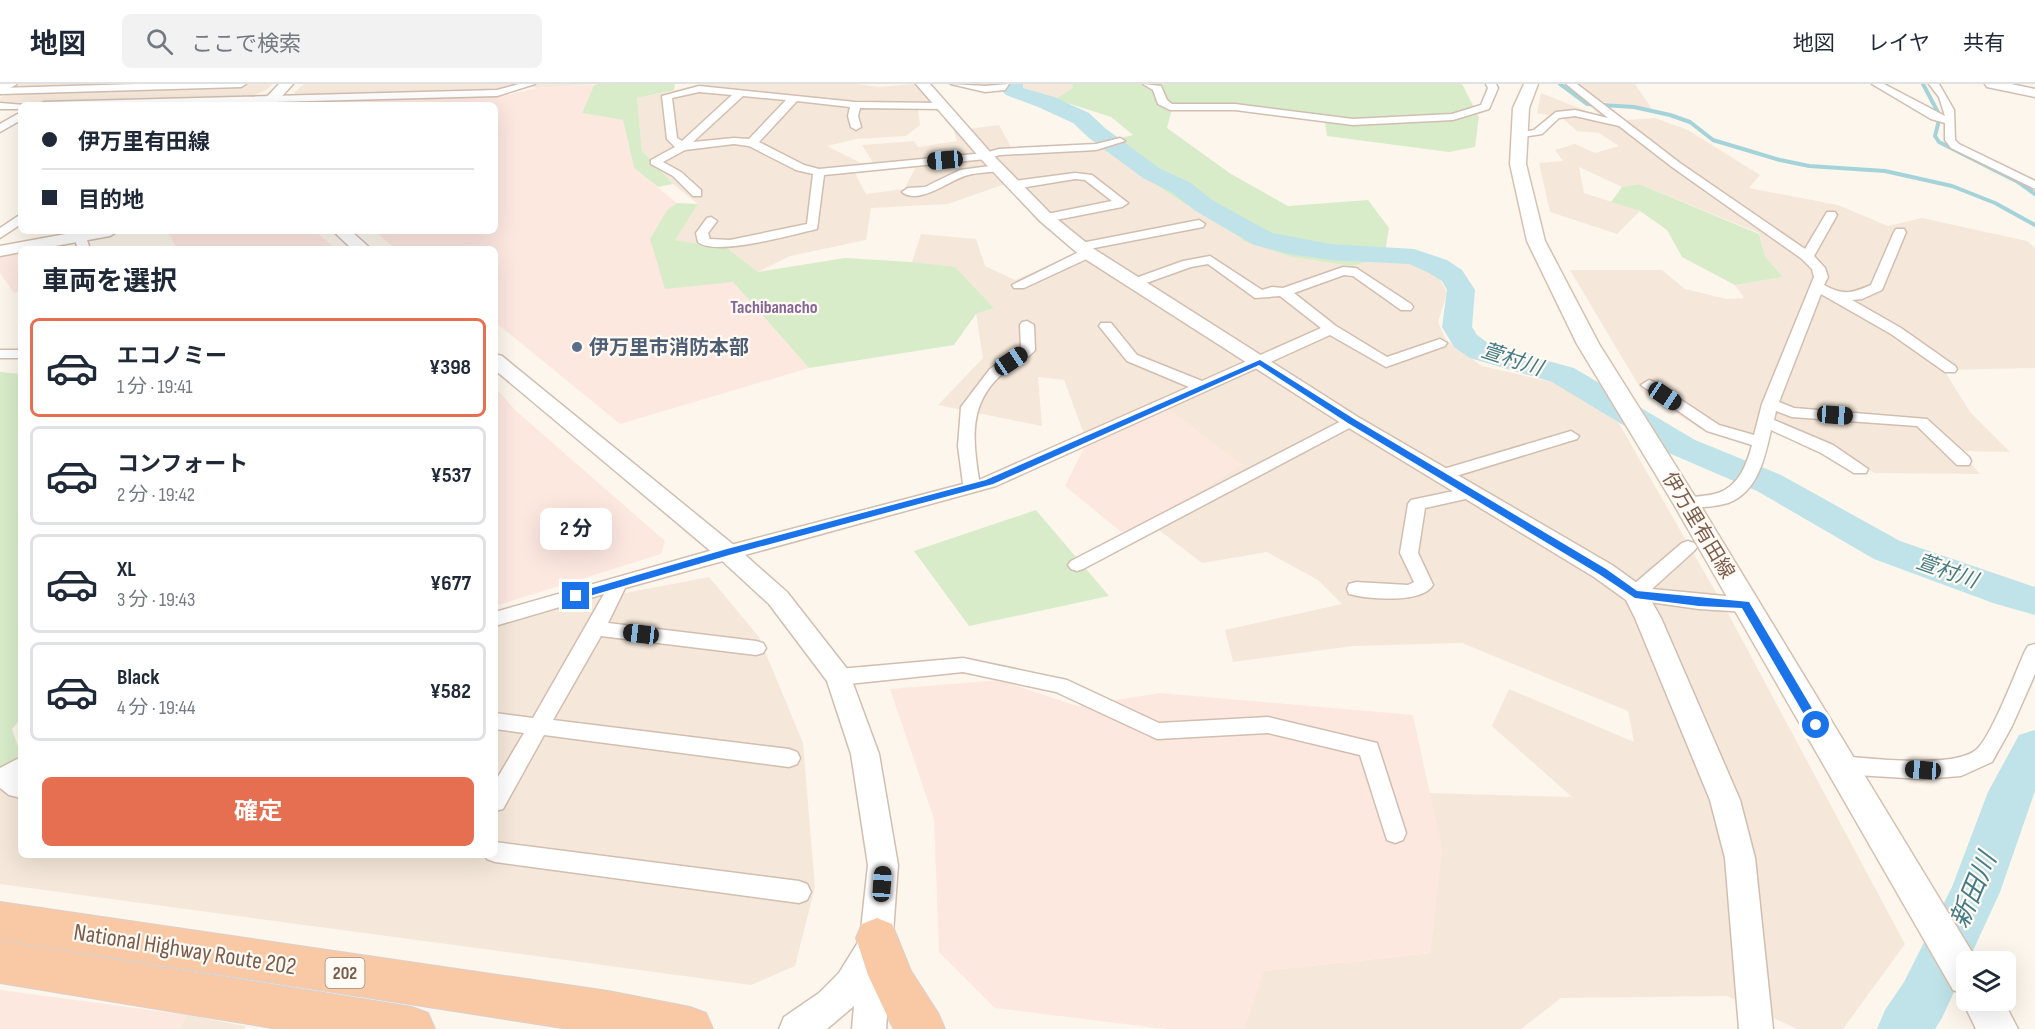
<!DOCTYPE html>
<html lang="ja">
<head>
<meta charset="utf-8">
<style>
  body { margin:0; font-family:"Sofia Sans Condensed","Noto Sans JP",sans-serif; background:#f2f2f3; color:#1f2937; height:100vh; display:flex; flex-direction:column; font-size:22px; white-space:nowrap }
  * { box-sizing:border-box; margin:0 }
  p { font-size:20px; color:#747a83 }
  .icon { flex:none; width:33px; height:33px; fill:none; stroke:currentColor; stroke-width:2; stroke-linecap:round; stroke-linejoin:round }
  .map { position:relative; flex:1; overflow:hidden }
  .sheet { position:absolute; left:18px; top:162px; width:480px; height:612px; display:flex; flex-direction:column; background:#fff; border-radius:9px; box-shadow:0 6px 24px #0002 }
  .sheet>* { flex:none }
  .guide { position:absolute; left:18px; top:18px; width:480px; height:132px; border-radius:9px; box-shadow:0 6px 24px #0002; display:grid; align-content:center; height:132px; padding:0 24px; background:#fff }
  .controls { position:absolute; left:1956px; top:867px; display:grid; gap:12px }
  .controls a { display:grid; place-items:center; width:60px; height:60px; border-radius:9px; background:#fff; box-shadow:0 6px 24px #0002; font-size:30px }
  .end { position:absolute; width:27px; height:27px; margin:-14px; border:8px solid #1a73e8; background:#fff; box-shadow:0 0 0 3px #fff }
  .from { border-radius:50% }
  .bubble { position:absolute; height:42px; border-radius:9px; background:#fff; box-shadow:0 6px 24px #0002; font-size:20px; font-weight:700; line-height:42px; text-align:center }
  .car { position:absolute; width:18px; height:36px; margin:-18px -9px; border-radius:8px; box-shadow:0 0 4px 2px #0007; background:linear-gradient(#222 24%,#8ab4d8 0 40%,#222 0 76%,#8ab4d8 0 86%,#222 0) }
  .guide b { display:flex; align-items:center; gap:21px; height:57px; font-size:22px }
  .guide b+b { border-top:2px solid #e0e1e3 }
  .guide i { width:15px; height:15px; background:#1f2937 }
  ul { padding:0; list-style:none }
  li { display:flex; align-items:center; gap:18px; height:99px; margin:0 12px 9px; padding:0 12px; border:3px solid #e0e1e3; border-radius:9px }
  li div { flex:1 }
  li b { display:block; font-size:22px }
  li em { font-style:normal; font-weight:700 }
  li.active { border-color:#e76f51 }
  li>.icon { width:54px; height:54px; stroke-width:1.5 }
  h2 { padding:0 24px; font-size:27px; line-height:72px }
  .button { display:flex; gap:12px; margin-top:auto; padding:12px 24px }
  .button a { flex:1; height:69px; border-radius:9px; background:#e76f51; color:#fff; font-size:24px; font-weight:700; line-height:69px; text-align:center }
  header { display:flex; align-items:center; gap:36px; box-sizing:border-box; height:84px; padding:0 30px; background:#fff; border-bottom:2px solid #e0e1e3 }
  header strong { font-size:28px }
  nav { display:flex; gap:33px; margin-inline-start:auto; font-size:21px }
  .search { width:420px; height:54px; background:#f2f2f3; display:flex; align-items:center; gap:15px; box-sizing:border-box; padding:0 21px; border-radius:9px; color:#747a83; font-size:22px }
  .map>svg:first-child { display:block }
  .residential { fill:#f5e8da }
  .commercial { fill:#fde8e0 }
  .green { fill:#d8ecc9 }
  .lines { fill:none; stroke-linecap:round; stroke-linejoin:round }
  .stream { stroke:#a5d3da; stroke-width:4 }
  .river { fill:#bfe3e8; fill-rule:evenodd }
  .minor-casing { stroke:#d1beb0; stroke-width:3 }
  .tertiary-casing { stroke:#d1beb0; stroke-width:3 }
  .secondary-casing { stroke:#d6c0b0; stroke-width:3 }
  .trunk-casing { stroke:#dad1cd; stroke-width:2 }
  .minor { fill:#fff; fill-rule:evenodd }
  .tertiary { fill:#fff; fill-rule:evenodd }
  .secondary { fill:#fff; fill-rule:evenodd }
  .trunk { fill:#f9c8a4; fill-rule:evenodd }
  .route { fill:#1a73e8 }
  .service-dot { fill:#5c6f8a; stroke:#fffaf3; stroke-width:2 }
  .labels { text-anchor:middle; stroke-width:4.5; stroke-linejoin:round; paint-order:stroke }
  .far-quarter-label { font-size:18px; font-weight:bold; fill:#846695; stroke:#fffaf3 }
  .shield { fill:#fffaf3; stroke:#a28b7f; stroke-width:1.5 }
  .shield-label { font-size:18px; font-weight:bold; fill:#7a5c4d }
  .service-label { font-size:20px; font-weight:bold; fill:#4e5e75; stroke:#fffaf3; text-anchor:start }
  .street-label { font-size:20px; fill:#7a5c4d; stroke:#fffaf3 }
  .water-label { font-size:21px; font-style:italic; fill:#437c86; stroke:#fffaf3 }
  .near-street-label { font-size:24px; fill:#7a5c4d; stroke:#fffaf3 }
  .near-water-label { font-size:26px; font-style:italic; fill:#437c86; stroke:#fffaf3 }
</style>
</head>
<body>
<header>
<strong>地図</strong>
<div class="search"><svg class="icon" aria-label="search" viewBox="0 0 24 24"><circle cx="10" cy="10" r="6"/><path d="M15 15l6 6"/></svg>ここで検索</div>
<nav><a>地図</a><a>レイヤ</a><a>共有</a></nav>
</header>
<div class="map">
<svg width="2035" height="945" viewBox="0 0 2035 945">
  <rect width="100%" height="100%" fill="#fdf6ec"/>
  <g class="residential">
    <path d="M21,0H273L266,6L247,14L0,19V14Z"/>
    <path d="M304,0H599L537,4L524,0L492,8L298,13L294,9Z"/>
    <path d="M703,0H856L879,3L915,0L936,25L918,26L920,41L906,52L856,55L827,62L863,80L855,89L866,110L904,105L916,83L877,85L862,61L914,57L918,63L957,57L954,47L999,41L1011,63L1095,60L1185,120L1195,118L1236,145L1243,157L1292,173L1351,182L1384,174L1422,182L1440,195L1447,209L1438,238L1446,256L1482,282L1556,299L1617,336L1730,533L1905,860L1843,945H1797L1727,912L1561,914L1521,945H1244L1263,887L1430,869L1441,765L1429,709L1572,713L1492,642L1509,605L1634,658L1628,627L1462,559L1353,562L1233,578L1225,546L1342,520L1318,496L1267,468L1202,479L1150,439L1242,380L1087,358L1064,296L1038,293L1042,342L938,321L983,274L976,230L994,224L955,184L912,178L921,150L976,155L985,182L1015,196L1080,168L1037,137L1005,100L948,120L871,124L866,156L790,172L758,188L727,164L675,156L698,120L673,100L642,67L637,14Z"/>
    <path d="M947,0H1072L1073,4L1055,15L1020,3L991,8Z"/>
    <path d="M1565,0H1635L1652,25L1603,18L1626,36L1655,34L1688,46L1760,91L1749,104L1838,121L1888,142L1922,134L2027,157L2035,164V284L1944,286L1970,328L2010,368L1959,367L1980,390L1874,389L1834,361L1760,331L1751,362L1699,344L1642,307L1570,186H1662L1685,205L1727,215L1744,214L1735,201L1783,193L1765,172L1759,149L1639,100L1622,103L1579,83L1584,109L1640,127L1617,150L1550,128L1539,79L1563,77L1555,66L1575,60L1595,69L1619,62L1599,49L1577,47L1562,34L1537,29L1541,9L1602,33Z"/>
    <path d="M709,493L759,553L803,659L815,803L795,882L751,901L0,800V707L21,692V771H495V542L578,518Z"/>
    <path d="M188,931L245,942L244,945H178Z"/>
  </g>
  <g class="commercial">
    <path d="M594,1L582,29L623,36L634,84L677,119L667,126L650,155L733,198L809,284L620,340L495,238V165H396L374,147H495V21H288L293,19L498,13L537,4Z"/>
    <path d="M168,147H315L336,165H177Z"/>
    <path d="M21,168V207L14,209L0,189V172Z"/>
    <path d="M495,303L515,326L665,457L661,470L495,522Z"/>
    <path d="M1169,325L1242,381L1150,439L1121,448L1065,402L1087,358Z"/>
    <path d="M1000,596L1077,622L1160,609L1413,631L1442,765L1430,869L1264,887L1244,945H1165L995,924L939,868L934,735L890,605Z"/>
    <path d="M0,906L188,931L178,945H0Z"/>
  </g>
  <g class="green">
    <path d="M599,0H675L674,6L637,14L642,67L673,100L658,103L634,84L623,36L582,29L594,1Z"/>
    <path d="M1072,0H1462L1479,33L1475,63L1449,68L1327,52L1324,33L1173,21L1167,44L1231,90L1288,122L1368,116L1389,144L1384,174L1351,182L1292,173L1243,157L1236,145L1195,119L1185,120L1095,60L1133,51L1111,33L1055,15L1073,4Z"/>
    <path d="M1639,100L1759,150L1765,172L1783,193L1735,201L1682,173L1667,146L1640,127L1611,118L1622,103Z"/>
    <path d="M677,119L698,120L675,156L727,164L758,188L845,174L912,178L955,183L994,224L976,230L954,261L809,284L733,198L665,205L650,155L667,126Z"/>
    <path d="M0,288L21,290V634L12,645L21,672L0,685Z"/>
    <path d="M1036,426L1109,512L969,542L914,467Z"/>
  </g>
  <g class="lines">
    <g class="stream">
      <path d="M1560,0L1587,20L1634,23L1670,31L1690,38L1713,56L1780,76L1809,82L1885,87L1952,102L1995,119L2035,141"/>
      <path d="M1923,0L1940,32L1935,52L1939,58L2018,98L2035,110"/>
    </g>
    <g class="river">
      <path d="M1003,0H1023V4L1054,13L1089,29L1105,44L1159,84L1191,99L1212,116L1272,149L1331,160L1414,165L1447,176L1462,186L1475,206L1472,243L1477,251L1492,262L1574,284L1695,356L1781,391L1900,457L2035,503V531L1993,519L1874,475L1757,407L1671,370L1552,298L1470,274L1454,263L1442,243L1447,206L1442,197L1427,188L1409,180L1331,176L1289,170L1254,161L1194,126L1173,109L1143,94L1089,54L1073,39L1038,23L1006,11L1002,7Z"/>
      <path d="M2035,646V707L2000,808L1942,934L1935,945H1877L1885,926L1904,898L1952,803L1988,708L2019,651Z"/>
    </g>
    <g class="minor-casing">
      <g id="minor">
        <path d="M138,0H246L241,3L0,10V4Z"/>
        <path d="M519,0H535L497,12L160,21H39L44,18L497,6Z"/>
        <path d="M951,0L985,2L1009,0L1005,6L985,8Z"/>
        <path d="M1143,0L1161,2L1167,16L1172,20H1235L1353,35L1452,30L1481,21L1488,4L1486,0H1496L1498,4L1489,25L1453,36L1353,41L1235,26H1170L1158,20L1153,6Z"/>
        <path d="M1566,0H1577L1680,79L1805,165L1827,128H1835L1837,131L1814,172L1825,184L1828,193L1824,201C1844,212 1852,209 1871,201L1894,148L1896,145H1904L1906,148L1882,206L1862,215L1852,216L1901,244L1955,282L1957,285L1955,288H1945L1891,250L1821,210L1779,318L1794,324L1927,335L1969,373L1971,377L1969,381H1957L1917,342L1792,333L1776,327L1774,336L1833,361L1868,385L1866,389H1854L1821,369L1771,346C1765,373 1758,408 1728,419C1715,423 1699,423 1686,425L1680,423L1677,419L1680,415C1692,412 1706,413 1718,409C1739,402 1747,380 1752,361L1707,347L1641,301L1649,296L1654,298L1719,341L1754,351L1762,320L1814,193L1812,185L1802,175L1672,83L1619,42L1575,32L1559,34L1542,50L1515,54V50L1534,46L1556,28L1575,26L1608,34Z"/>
        <path d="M1872,0H1884L1945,32L1939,13L1929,0H1939L1954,26L1955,56L1959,60L2035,97V105L1951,64L1945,56V39L1931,35Z"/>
        <path d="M699,2L855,18L943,19L948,22L943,25L860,24L858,32L861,43L856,46L851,43L848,32L850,23L797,17L759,58L804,81L819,85L985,69L999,65L1096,60L1120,54L1125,57L1096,66L1000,71L986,75L824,91L817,145C795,150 714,173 698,158L696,149L707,134L711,133L717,137L708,149L710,155L730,156L807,140L813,90L796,86L749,62L734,60L685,66L663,78L681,88L701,106V112H693L673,92L651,80V76L675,63L667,55L662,12ZM699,8L732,11L682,57L677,54L672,14ZM743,12L786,16L749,55L734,54L693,58Z"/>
        <path d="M0,19L25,21H21V25H0Z"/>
        <path d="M21,28V36L0,48V40Z"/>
        <path d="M997,81L1003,84L1001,86C990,89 979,88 968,91C951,95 919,122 902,108L908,104L925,103L960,86Z"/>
        <path d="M1075,89L1092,91L1128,119L1122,123L1046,138L1040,134L1042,131L1112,117L1085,96L1075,95L1014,105L1008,101L1014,97Z"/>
        <path d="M21,130V140L0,154V144Z"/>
        <path d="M1199,136L1205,140L1203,143L1089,165L1094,169L1093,172L1024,204H1014L1012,201L1083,166H1076L1075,163L1076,160Z"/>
        <path d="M80,149L86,153L90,165H78L74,153Z"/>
        <path d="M1210,172L1262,206L1272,203L1283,204L1343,183L1356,184L1411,220L1413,223L1411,226H1401L1353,192L1344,191L1294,209L1336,242L1387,273L1440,255L1447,259L1445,262L1386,283L1330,251L996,402L625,504L608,539L756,557L763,559L766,564L763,569L756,571L601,552L553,636L789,665L797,668L800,674L797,680L789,683L544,651L503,725L495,727V698L524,649L495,645V629L533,634L604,510L495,542V528L727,462L963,400L958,362L961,323L990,285L1021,264L1020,241L1022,238L1027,237L1034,241L1035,266C1026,277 1011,281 1001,291C968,321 973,356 979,396L1189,303L1127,277L1099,242L1101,239H1111L1137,271L1202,297L1321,244L1280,212L1255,214L1208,180L1191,183L1135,203L1128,199L1130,196L1183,177Z"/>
        <rect x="0" y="266" width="21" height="8"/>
        <path d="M1351,332L1359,337L1357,340L1083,485L1077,487L1071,485L1068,481L1071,477Z"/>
        <path d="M1571,347L1579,352L1577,355L1443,396L1437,395L1435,391L1437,387Z"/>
        <path d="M1473,403L1479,404L1481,408L1479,412L1425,424L1418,469L1433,501C1422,520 1368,515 1349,510L1347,505L1349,500L1356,498L1408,501L1414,498L1400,469L1408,420L1411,416Z"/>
        <path d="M1688,457L1694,459L1697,463L1694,467L1652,505L1746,514L1753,516L1755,521L1753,526L1746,528L1699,525L1628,515L1626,510L1628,505L1682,459Z"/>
        <path d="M2035,560V590L2012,642L1992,678L1961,692L1923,695L1839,690L1831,687L1828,681L1831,675L1839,672C1870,674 1952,685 1976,666C1991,654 2016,587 2025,567L2028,562Z"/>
        <path d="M963,574L1067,596L1159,639L1268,633L1377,659L1406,749L1403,756L1395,759L1387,756L1360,671L1268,649L1157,655L1056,608L963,588L839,601L832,598L829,593L832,588L839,585Z"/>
        <path d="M21,673V714L9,711L0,704V684Z"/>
        <path d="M495,758L799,797L807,800L811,808L807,816L799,819L495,778L487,775L485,771H495Z"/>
      </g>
    </g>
    <g class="tertiary-casing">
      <g id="tertiary">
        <path d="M0,0H17L0,10Z"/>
        <path d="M279,0H293L274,21H259Z"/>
        <path d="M916,0H930L991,69L1052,131L1094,165L1358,333L1612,481L1644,504L1661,534L1740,716L1755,774L1773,945H1739L1725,774L1710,716L1635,534L1626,516L1594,493L1344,341L1082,173L1040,137L981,75Z"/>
        <path d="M1985,0H2011L2035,5V13L1987,3Z"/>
        <path d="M82,147H118L110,152L39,165H21V168L0,172V162Z"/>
        <path d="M333,147H351L371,165H352Z"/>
        <path d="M495,270L502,272L735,462L787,508L848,586L879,670L898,781L886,945H852L854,922L827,945H779L784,933L819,909L839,889L860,855L868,781L851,670L827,597L769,520L719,474L495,286Z"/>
      </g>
    </g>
    <g class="secondary-casing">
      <path id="secondary" d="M1524,0H1538L1529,24L1526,80L1545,157L1599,260L1699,419L1978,878H1966V916H2003L2018,945H1976L1962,916L1964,910L1953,906L1673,419L1577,260L1527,157L1510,80L1513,24Z"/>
    </g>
    <g class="trunk-casing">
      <g id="trunk">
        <path d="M0,818L608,907L690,923L706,929L713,945H569L0,856Z"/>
        <path d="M877,834L892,840L911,887L938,929L945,945H894L891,940L868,891L856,854L862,840Z"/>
        <path d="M0,857L412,923L428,929L435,945H278L0,899Z"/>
      </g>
    </g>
    <use href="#minor" class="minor"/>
    <use href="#tertiary" class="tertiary"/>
    <use href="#secondary" class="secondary"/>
    <use href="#trunk" class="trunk"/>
  </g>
  <path class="route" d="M1260,276L1354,335L1606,485L1637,507L1749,518L1820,638V644H1812L1742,524L1699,522L1635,514L1599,490L1348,339L1259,281L993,400L729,471L576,516L571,512L572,510L727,465L986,396Z"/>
  <circle class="service-dot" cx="577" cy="263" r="6"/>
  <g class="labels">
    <g class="far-quarter-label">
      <text x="774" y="229">Tachibanacho</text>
    </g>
    <rect class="shield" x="325.5" y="874" width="39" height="30" rx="4.5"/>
    <g class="shield-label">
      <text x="345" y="895">202</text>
    </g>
    <g class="service-label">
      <text x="589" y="270">伊万里市消防本部</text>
    </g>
    <g class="street-label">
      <text transform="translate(1699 441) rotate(59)" y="7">伊万里有田線</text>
    </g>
    <g class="water-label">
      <text transform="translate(1512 275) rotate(18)" y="7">萱村川</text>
      <text transform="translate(1947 487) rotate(19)" y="7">萱村川</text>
    </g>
    <g class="near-street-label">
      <text transform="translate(185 865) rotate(9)" y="8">National Highway Route 202</text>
    </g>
    <g class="near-water-label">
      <text transform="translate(1973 806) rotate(-67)" y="9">新田川</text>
    </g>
  </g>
</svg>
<div class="controls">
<a><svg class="icon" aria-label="layers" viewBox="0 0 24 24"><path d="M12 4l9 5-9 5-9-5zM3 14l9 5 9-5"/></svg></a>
</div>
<i class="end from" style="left:1816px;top:641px"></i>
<i class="end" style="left:576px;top:512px"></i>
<div class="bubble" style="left:540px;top:424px;width:72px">2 分</div>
<i class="car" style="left:945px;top:76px;rotate:265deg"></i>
<i class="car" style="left:1011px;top:277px;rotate:56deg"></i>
<i class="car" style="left:1665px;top:312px;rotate:124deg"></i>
<i class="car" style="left:1835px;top:331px;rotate:94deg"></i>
<i class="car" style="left:641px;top:550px;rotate:277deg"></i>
<i class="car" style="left:1923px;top:686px;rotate:274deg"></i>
<i class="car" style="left:882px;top:800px;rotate:4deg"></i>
<div class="guide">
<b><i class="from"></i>伊万里有田線</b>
<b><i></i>目的地</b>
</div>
<section class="sheet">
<h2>車両を選択</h2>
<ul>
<li class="active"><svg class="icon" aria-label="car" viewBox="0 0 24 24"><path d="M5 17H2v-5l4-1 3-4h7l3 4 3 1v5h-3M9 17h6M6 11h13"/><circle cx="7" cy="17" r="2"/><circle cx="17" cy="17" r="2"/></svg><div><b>エコノミー</b><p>1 分 · 19:41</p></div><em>¥398</em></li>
<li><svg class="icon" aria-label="car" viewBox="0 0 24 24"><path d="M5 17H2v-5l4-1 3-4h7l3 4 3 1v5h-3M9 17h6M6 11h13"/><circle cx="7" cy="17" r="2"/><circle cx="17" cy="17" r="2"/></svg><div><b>コンフォート</b><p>2 分 · 19:42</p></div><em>¥537</em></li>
<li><svg class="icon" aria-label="car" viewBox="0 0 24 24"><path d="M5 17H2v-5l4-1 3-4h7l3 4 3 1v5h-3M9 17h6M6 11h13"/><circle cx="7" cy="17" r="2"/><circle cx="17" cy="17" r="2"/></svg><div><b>XL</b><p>3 分 · 19:43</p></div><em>¥677</em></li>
<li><svg class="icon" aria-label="car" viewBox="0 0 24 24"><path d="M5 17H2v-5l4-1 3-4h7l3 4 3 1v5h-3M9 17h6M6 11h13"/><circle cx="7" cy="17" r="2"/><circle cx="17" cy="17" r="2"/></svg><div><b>Black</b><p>4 分 · 19:44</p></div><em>¥582</em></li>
</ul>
<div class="button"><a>確定</a></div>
</section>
</div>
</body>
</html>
